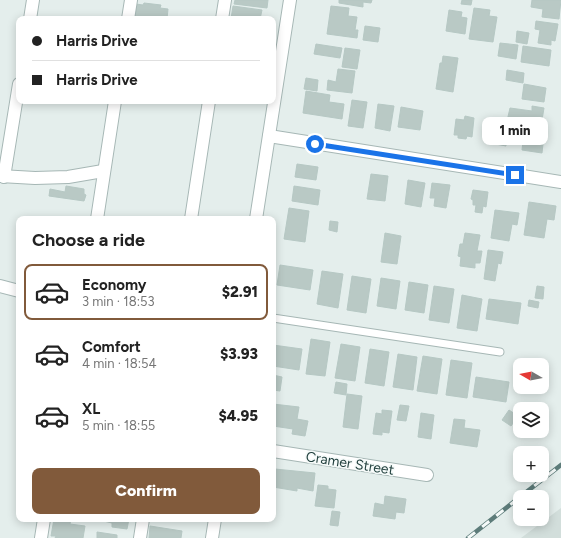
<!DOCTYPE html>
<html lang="en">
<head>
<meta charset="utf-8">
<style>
  body { margin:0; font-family:Figtree,sans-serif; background:#f6f6f6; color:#222; height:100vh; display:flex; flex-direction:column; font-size:15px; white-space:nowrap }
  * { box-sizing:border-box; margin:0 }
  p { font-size:13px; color:#767676 }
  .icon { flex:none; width:22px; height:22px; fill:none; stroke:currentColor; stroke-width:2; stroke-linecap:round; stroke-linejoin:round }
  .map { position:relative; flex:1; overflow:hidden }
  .panel { position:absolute; left:16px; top:216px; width:260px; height:306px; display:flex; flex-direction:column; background:#fff; border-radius:8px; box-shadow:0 2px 10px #0003 }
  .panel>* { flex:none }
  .hud { position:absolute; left:16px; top:16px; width:260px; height:88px; border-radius:8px; box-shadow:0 2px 10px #0003; display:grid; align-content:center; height:88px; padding:0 16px; background:#fff }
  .needle { width:26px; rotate:279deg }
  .tools { position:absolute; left:513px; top:358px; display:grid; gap:8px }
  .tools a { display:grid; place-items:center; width:36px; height:36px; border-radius:8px; background:#fff; box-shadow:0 2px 10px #0003; font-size:20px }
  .end { position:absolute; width:18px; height:18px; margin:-9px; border:5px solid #1a73e8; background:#fff; box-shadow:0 0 0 2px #fff }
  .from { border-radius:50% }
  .bubble { position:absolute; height:28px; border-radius:8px; background:#fff; box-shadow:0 2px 10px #0003; font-size:13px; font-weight:800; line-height:28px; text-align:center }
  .hud b { display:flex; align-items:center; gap:14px; height:38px; font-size:15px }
  .hud b+b { border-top:1px solid #e0e0e0 }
  .hud i { width:10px; height:10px; background:#222 }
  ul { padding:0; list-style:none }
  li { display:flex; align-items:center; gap:12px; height:56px; margin:0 8px 6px; padding:0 8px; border:2px solid transparent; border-radius:8px }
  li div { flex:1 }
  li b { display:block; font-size:15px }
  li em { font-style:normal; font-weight:800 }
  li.on { border-color:#815a3b }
  li>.icon { width:36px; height:36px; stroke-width:1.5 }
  h2 { padding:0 16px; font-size:18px; line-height:48px }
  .button { display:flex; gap:8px; margin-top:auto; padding:8px 16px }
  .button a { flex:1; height:46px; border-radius:8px; background:#815a3b; color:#fff; font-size:16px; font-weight:800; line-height:46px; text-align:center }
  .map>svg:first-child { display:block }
  .built { fill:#d2dedb }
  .building { fill:#b9c9c5; stroke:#b6c8c4 }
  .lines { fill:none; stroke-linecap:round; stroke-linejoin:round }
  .lane-casing { stroke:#a6b7b5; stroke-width:9 }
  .street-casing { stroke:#a6b7b5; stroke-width:14 }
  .lane { stroke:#fff; stroke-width:7 }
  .street { stroke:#fff; stroke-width:12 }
  .rail-casing { stroke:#5d7c7a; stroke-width:4.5 }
  .rail { stroke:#f5faf9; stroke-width:3; stroke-dasharray:9; stroke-linecap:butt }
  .route { stroke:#1a73e8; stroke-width:5 }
  .labels { text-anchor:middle; stroke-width:3; stroke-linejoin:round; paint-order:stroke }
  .street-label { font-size:14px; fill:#23413f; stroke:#f5faf9 }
</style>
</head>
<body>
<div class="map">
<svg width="561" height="538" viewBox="0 0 561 538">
  <rect width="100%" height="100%" fill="#e4eeec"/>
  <path class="built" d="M561,508V538H521Z"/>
  <g class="building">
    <path d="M235,0H268L267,8L234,4Z"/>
    <path d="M339,0H372L371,3L363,2V7L339,3Z"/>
    <path d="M462,0H472L471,5L461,4Z"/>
    <path d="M532,0H561L559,19L542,17L543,9L531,7Z"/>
    <path d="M144,3L161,5L160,8L168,9L167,19H136V17L134,16L136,4L143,5Z"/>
    <path d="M233,6L262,10L260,19H231Z"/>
    <path d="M331,6L349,8L348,16L357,17L355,30H358L357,38L327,34Z"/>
    <path d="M474,8L490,10L489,16L497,17L493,42L469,39Z"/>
    <path d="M449,10L462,12L461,17L467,18L465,34L446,31Z"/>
    <path d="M536,21L558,24L555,41L551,40V45L538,43L540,30L535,29Z"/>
    <path d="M365,26L380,28L378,42L363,40Z"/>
    <path d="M517,31L529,33L527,44L516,42Z"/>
    <path d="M500,43L518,45L516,59L498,56Z"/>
    <path d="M316,44L342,48L340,58L314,54Z"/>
    <path d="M523,46L551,50L549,66L521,62Z"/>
    <path d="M345,48L360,50L357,69L342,67Z"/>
    <path d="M443,56L458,58L453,92L436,89L440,63H442Z"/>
    <path d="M338,69L355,71L352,93L327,90L328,80L336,82Z"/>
    <path d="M507,70L524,73L523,83L506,80Z"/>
    <path d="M306,78L318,80L317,91L304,89Z"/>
    <path d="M524,84L546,88L544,102L522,99Z"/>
    <path d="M306,91L330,95L329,102L344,104L342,119L303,113Z"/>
    <path d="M352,100L367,102L363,128L348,126Z"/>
    <path d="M378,104L394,106L390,131L375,128Z"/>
    <path d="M532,106L544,108L541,126L507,121L510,108L532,111Z"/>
    <path d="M401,107L423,111L420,130L398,127Z"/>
    <path d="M465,116L474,118L472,137L467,136L466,139L458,138V135H454L456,119L464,120Z"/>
    <path d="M487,128L511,132L509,140H506V146L485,142Z"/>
    <path d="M514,130L519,131L518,143L512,142Z"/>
    <path d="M522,131L540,134L539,143L543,144L542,153L522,150L523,141H520Z"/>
    <path d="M297,164L318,167L316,180L295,177Z"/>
    <path d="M371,174L388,176L385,201L367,199Z"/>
    <path d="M408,180L425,183L421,207L405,204Z"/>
    <path d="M432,183L450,185L446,208L434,206L435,198H430Z"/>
    <path d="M66,186L84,189V194L86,195L84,201L49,196L50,189L65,192Z"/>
    <path d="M294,186L320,190L318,205L292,201Z"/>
    <path d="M473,190L488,192L486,207L483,206L482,213L475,212L476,205H473V200L471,199Z"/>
    <path d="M529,202L556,206L554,220L547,219L544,238L524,235Z"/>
    <path d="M289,208L309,211L305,242L284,239Z"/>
    <path d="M495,210L519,213L517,225L512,224L509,241L491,238Z"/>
    <path d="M330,221L338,222L337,232L329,230Z"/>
    <path d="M385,233L401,236L397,264L381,262Z"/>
    <path d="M465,233L480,235L477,251H482L480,263H475V268L460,266L461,257L458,256L460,244H463Z"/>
    <path d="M488,250L503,252L501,264L498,263L495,281L484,279Z"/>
    <path d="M280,265L313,270L310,290L277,285Z"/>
    <path d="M322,271L343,274L338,308L317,304Z"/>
    <path d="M352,276L371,279L366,313L347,310Z"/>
    <path d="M381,278L400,281L396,309L377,306Z"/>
    <path d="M409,282L428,285L424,313L405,310Z"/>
    <path d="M434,286L454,289L449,323L429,320Z"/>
    <path d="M537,286L544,287L543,299L535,298Z"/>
    <path d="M462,295L482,299L477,331L457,328Z"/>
    <path d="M489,299L521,303L518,324L486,319Z"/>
    <path d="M529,300L539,302L538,308L528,306Z"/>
    <path d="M311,339L330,342L325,376L306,374Z"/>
    <path d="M341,344L360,347L355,381L335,378Z"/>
    <path d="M273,345L302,349L299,370L273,366Z"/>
    <path d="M370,349L389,352L384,386L365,383Z"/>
    <path d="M398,354L417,357L413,390L393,387Z"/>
    <path d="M423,356L442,359L437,394L417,391Z"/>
    <path d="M451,360L472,363L467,398L446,395Z"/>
    <path d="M273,375L282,377L280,391L273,390Z"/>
    <path d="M476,377L509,382L506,402L473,397Z"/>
    <path d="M336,382L347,384L346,395L334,393Z"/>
    <path d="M347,394L362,396L358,429L343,427Z"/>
    <path d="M273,404L299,407L297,419L308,421L305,436L292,434L293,429L273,426Z"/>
    <path d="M400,405L409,406L406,421L397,420Z"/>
    <path d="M382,410L392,411L389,433L382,432V435L373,434L376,413L382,414Z"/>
    <path d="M509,410L518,416L511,426L502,420Z"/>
    <path d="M421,413L434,415L431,439L418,437Z"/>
    <path d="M454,419L465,420L464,428L480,430L477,447L450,443Z"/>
    <path d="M275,469L315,473L313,491L297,488V491L273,487Z"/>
    <path d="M318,485L328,486V489L336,490L334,508L315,506Z"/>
    <path d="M385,496L406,499L404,513L396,512L395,519L373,516L375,503L384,505Z"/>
    <path d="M332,511L340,512L338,526L330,525Z"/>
    <path d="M54,519H71L70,524L85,526L83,538H55L56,536H51Z"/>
    <path d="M95,519H129L127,529L112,527V523Z"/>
    <path d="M150,526L182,531L181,538H149Z"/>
    <path d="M97,532L117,535V538H97Z"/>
  </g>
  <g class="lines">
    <g class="lane-casing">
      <path id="lane" d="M273,318L500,352"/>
    </g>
    <g class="street-casing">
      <g id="street">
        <path d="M30,19L33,0"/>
        <path d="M128,19L131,0"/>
        <path d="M222,19L225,0"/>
        <path d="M269,136L561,182"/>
        <path d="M0,176L35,178L68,177L103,171"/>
        <path d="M4,177L19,84"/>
        <path d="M97,219L115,101"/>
        <path d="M191,219L209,101"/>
        <path d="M256,219L290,0"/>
        <path d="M0,286L19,291"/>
        <path d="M273,451L427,475"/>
        <path d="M41,538L44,519"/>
        <path d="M140,538L143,519"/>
        <path d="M212,538L215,519"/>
      </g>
    </g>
    <use href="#lane" class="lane"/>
    <use href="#street" class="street"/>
    <g class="rail-casing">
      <g id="rail">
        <path d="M520,497L561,465"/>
        <path d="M468,538L520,497"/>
      </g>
    </g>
    <use href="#rail" class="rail"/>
  </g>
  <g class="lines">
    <path class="route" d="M315,144L515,175"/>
  </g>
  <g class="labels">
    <g class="street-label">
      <text transform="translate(350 463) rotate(9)" y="5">Cramer Street</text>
    </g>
  </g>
</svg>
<div class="tools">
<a><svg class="needle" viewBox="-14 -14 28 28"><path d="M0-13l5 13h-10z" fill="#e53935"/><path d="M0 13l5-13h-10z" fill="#767676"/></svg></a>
<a><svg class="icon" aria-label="layers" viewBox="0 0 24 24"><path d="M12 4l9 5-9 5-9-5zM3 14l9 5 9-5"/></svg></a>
<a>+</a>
<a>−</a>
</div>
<i class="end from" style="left:315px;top:144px"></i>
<i class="end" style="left:515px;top:175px"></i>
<div class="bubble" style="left:482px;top:117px;width:66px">1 min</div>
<div class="hud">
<b><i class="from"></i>Harris Drive</b>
<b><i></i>Harris Drive</b>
</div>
<section class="panel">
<h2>Choose a ride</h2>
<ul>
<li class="on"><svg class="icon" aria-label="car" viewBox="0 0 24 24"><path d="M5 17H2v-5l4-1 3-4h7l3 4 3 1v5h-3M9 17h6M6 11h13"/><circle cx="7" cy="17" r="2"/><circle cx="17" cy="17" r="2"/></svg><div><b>Economy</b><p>3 min · 18:53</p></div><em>$2.91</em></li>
<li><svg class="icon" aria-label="car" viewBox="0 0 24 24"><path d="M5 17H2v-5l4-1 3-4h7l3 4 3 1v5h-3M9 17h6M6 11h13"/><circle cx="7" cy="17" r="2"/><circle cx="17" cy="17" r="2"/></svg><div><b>Comfort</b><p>4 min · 18:54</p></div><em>$3.93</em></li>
<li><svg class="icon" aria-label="car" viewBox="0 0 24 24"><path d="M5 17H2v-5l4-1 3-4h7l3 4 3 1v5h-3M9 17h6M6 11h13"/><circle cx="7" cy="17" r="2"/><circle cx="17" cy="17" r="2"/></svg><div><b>XL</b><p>5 min · 18:55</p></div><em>$4.95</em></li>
</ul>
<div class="button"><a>Confirm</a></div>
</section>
</div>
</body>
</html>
